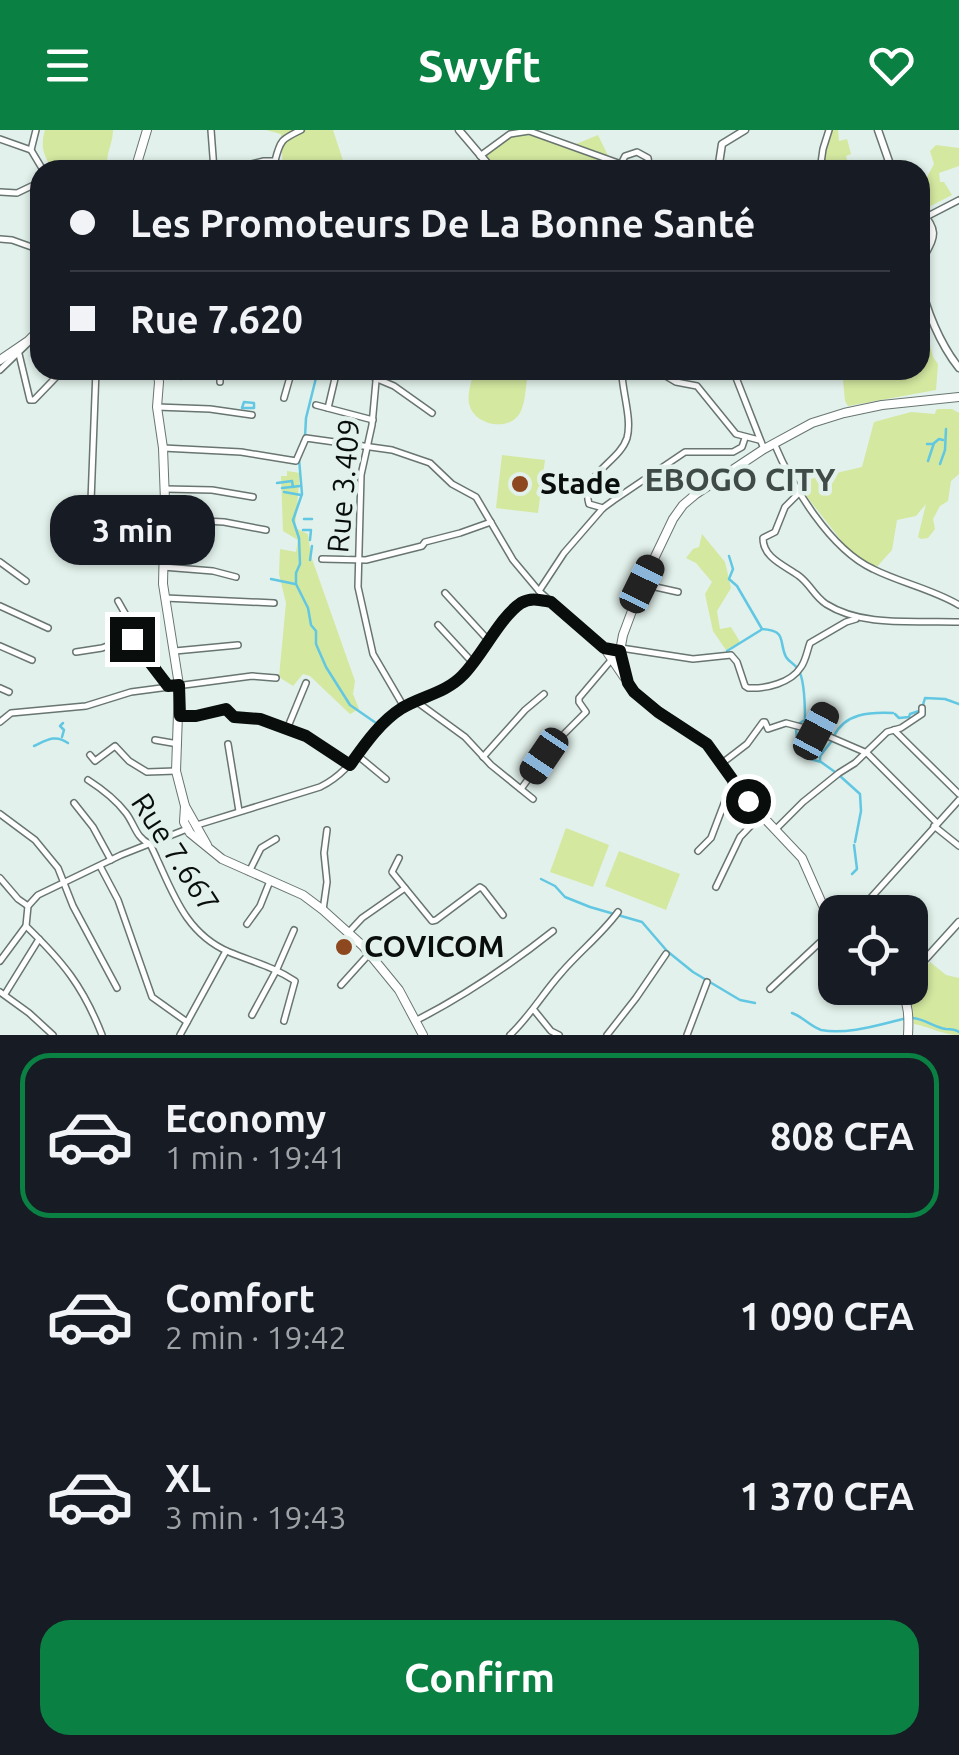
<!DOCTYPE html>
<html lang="en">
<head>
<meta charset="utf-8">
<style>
  body { margin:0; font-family:Ubuntu,sans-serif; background:#242831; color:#f1f3f6; height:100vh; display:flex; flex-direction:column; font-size:38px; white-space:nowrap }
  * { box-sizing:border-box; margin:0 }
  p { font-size:32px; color:#9ea1a6 }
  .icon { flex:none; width:55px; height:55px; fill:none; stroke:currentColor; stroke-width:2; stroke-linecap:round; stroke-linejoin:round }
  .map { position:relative; height:905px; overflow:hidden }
  .drawer { display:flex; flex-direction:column; background:#171b24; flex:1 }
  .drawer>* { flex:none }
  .banner { position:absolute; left:30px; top:30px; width:900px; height:220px; border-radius:30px; box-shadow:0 2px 8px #0004; display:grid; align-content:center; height:220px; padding:0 40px; background:#171b24 }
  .tools { position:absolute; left:818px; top:765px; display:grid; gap:20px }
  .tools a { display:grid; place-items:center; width:110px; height:110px; border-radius:20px; background:#171b24; box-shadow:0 2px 8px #0004; font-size:50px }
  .end { position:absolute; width:45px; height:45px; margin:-22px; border:12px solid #090e0c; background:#fff; box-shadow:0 0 0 5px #fff }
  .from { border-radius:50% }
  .bubble { position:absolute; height:70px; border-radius:30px; background:#171b24; box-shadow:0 2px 8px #0004; font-size:32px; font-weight:700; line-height:70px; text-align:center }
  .car { position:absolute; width:30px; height:60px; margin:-30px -15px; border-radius:12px; box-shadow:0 0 8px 2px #0007; background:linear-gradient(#222 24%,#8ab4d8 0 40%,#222 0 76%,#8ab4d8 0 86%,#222 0) }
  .banner b { display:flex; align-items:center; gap:35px; height:95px; font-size:38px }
  .banner b+b { border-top:2px solid #363941 }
  .banner i { width:25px; height:25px; background:#f1f3f6 }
  ul { padding:18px 0 0; list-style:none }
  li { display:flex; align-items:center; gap:30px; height:165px; margin:0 20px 15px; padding:0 20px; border:5px solid transparent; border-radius:30px }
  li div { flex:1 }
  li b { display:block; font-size:38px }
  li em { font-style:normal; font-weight:700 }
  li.selected { border-color:#0b8043 }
  li>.icon { width:90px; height:90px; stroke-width:1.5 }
  .primary-button { display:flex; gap:20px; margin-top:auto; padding:20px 40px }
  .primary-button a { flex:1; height:115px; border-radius:30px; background:#0b8043; color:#fff; font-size:40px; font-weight:700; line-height:115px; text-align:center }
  header { display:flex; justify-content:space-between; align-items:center; height:130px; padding:0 40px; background:#0b8043; color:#fff; font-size:45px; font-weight:700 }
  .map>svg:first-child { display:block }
  .green { fill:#d4e8a0 }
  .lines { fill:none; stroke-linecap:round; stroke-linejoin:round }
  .stream { stroke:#61c7e2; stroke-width:2.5 }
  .minor-casing { stroke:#687570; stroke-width:8 }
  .tertiary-casing { stroke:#687570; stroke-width:9 }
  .secondary-casing { stroke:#687570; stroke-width:10 }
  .minor { stroke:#fff; stroke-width:5 }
  .tertiary { stroke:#fff; stroke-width:6 }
  .secondary { stroke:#fff; stroke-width:8 }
  .route { stroke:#090e0c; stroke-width:12 }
  .poi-dot { fill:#8d481f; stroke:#e2f1eb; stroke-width:4 }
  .labels { text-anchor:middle; stroke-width:9; stroke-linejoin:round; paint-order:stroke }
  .poi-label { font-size:30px; font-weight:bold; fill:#090e0c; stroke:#e2f1eb; text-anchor:start }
  .street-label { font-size:30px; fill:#090e0c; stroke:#e2f1eb }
  .neighbourhood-label { font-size:32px; font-weight:bold; fill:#3f4b46; stroke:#e2f1eb }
</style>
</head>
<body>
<header><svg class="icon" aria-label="menu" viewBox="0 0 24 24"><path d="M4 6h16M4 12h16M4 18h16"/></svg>Swyft<svg class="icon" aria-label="heart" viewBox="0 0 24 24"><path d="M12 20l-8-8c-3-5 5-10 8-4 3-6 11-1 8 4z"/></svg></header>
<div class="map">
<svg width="959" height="905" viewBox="0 0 959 905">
  <rect width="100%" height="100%" fill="#e2f1eb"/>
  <g class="green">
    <path d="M45,0H113C113,13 106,23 107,36L110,40H53C44,26 40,17 45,0Z"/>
    <path d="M266,0H333L346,40H283L281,4Z"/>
    <path d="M829,0H838L839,11L847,9L851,24L846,26L848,33L852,32L854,40H821Z"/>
    <path d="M529,1L571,16L598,5L612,34L598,40H493L480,26L510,4Z"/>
    <path d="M936,15L959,18V36L939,43L940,52H944L952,65L921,81L920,60L934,34L930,21Z"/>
    <path d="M920,206L928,207L933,227L938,234L936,260L848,276L845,271L842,240H920Z"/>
    <path d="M474,240H528C526,252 526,270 521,281C511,303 473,296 469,273C467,264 472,250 474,240Z"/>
    <path d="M938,279H952L959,283V344L951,351L948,371L940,376L933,389L935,399L928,408L921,409L918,407L926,374L916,386L897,390L892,420L874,440L855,428L804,363L810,349L862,337L874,292L911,282L935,284L936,280Z"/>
    <path d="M502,325L545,330L538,383L496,378Z"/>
    <path d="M287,341L300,343L295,398L308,404L311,426L355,551L353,564L359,579L350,584L310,546L303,544L293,556L279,547L286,473L279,444L280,419L296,422L298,410L283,401L281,346H287Z"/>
    <path d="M702,404L725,432L731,458L717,481L720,499L731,497L740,512L726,520L713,501L705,464L712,452L696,433L686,428L693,419L699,417Z"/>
    <path d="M566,698L609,715L593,757L550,742Z"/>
    <path d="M619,721L680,744L666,780L605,756Z"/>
    <path d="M930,832L946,845L959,848V905C943,905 930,897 914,894L910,858Z"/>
  </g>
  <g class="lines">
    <g class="stream">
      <path d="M326,34L328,40"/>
      <path d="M182,241L181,249L184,248L185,241"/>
      <path d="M244,272L254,273V278H242Z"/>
      <path d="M305,307L306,288L318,240"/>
      <path d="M927,314H933L939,309L943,310"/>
      <path d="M299,329L302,364L293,390L299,408L300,434L296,443V454L308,478L311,495L316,501V514L326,537L350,575L376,593"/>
      <path d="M928,331L934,313"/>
      <path d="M940,334L945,320L946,299"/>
      <path d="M277,353L292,351L293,357"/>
      <path d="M282,358L300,356"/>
      <path d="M284,362L301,365"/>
      <path d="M304,389H312"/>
      <path d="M303,400H311L310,410"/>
      <path d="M729,426L733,439L729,449L737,456L762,499C788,501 778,511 786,527C789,532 795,534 798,539C805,549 805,578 805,590L798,594"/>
      <path d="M310,430L312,416"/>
      <path d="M271,449L295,454"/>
      <path d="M727,521L761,500"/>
      <path d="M923,575L925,568L945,569L959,574"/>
      <path d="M895,584L899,588L909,587L910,584L919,581"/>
      <path d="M796,598L797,612L802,621"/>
      <path d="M834,606C845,583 870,582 893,583"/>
      <path d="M62,607L64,600L60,596L63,593"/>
      <path d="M34,616C47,610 55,604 68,613"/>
      <path d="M803,624L807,628L821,632L835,642"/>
      <path d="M820,631V626L831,612"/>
      <path d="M840,646L860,664L861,681L855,712"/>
      <path d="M852,744L857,739L854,715"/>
      <path d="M541,749L555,756L565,767L590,777L642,792L667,821L693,842L740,870L755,873"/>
      <path d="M792,883C803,887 810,896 821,900C847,905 878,895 903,889"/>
      <path d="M911,888C924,888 933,897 946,899C950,899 955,899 959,902"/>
    </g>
    <g class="minor-casing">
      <g id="minor">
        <path d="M211,0L214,40"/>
        <path d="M0,9L31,20L43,40"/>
        <path d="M31,20L36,0"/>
        <path d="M480,26L510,4L529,1L621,34"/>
        <path d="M227,40L264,31H275C280,10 282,9 301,0"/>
        <path d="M621,40V34L625,26L637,22L648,28L650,40"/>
        <path d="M820,40L823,19L829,0"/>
        <path d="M883,40L888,30"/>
        <path d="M0,62L17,63L40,52"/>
        <path d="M926,87L959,70"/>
        <path d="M0,109L12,110L40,120"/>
        <path d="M19,224L30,270H34L63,240"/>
        <path d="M0,240L27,214"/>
        <path d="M96,240L91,371L95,398L103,415"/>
        <path d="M377,240L372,295L361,345L358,457L373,524L404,577"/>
        <path d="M656,240L676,252L697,256L736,304L759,310"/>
        <path d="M733,240L764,319"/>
        <path d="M375,248L394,256L432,283"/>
        <path d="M220,252V240"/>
        <path d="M284,268L292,240"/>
        <path d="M316,275L373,290"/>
        <path d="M157,277L210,279L252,285"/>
        <path d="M328,278L337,240"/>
        <path d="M774,313C792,356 830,419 873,439C901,453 932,459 959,475"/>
        <path d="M163,318L241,322L296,331L306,308L392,320L430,333L452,354L476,367L513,430L539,461L607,522L622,528"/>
        <path d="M165,359L212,360L253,367"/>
        <path d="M799,363L785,377L775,402L763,408C763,428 784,435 799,446C810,454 814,466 826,474C864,498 916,490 959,492"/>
        <path d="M603,378L589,374C580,344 619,333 627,308C632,290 623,264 622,245"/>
        <path d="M165,389L224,392L266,400"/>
        <path d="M322,429L366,430L422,416L425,412L460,403L491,392"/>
        <path d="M0,432L26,451"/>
        <path d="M163,437L213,441L236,447"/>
        <path d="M642,454L678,462"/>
        <path d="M539,461L564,423L603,378L614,370L685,322H733L742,317L745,308"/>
        <path d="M445,463L489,511"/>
        <path d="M165,468L274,473"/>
        <path d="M118,471L131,494L132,509"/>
        <path d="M0,476L48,498"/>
        <path d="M438,495L473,533"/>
        <path d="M0,516L32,530"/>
        <path d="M621,518L693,529L731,525L737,532L745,556L748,558C766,559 791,553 801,537C806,530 807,521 810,513L846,492L856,489"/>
        <path d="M175,521L238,515"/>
        <path d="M76,522L102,518L128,508L132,509L168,556"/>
        <path d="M0,558L9,562"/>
        <path d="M417,572L465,607L491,635L533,669"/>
        <path d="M180,586H196L226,579L235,587L259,589L306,606L350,635"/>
        <path d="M0,592L11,583L86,576L131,562L252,546L276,548"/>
        <path d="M287,599L306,553"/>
        <path d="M894,600L959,664"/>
        <path d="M816,601L828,579"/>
        <path d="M155,610L178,614"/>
        <path d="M228,614L239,681"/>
        <path d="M90,625L95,631L115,616L129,631L147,642L176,641"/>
        <path d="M357,625L386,649"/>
        <path d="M483,627L525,580L544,564"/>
        <path d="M721,634L747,614L763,592H765L768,599L786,593L816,601L867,623L937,693"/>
        <path d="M88,650C102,659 116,670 126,683C135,695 136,708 150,714C171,756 182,802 229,822C253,832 272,836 295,851L284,891"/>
        <path d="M521,659L553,615L586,582L579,572V568L612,529"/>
        <path d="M74,673L93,697L111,730"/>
        <path d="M0,684L35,710L58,738L73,776L117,858"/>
        <path d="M197,695L320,657C354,640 359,615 384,592C406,572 435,569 457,550C478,532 505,477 528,470C536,468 543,470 551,472"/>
        <path d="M934,696L959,716"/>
        <path d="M775,700L803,672L839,643L855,633L887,602L901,598L922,584V578"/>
        <path d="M698,721L711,708L733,650"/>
        <path d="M399,728L392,742L405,758"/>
        <path d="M100,736L118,770L152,867L187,892"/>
        <path d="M249,742L261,718L276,709"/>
        <path d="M0,748L18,769L28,776"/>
        <path d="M716,757L740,707L761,685"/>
        <path d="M323,780L327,752L324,723L327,700"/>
        <path d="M858,782L959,670"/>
        <path d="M247,794L260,776L270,751"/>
        <path d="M26,796C63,832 83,856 102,905"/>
        <path d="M348,803L362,788L405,758L432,791L436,790L480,757L483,759L503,785"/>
        <path d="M0,831L26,796L28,776L38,765L121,725L187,699"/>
        <path d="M341,855L369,824"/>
        <path d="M770,859L832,801"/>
        <path d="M0,862L29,883L53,905"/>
        <path d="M5,864L39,809"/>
        <path d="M534,880L551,901L559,905"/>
        <path d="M252,885L277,839L294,800"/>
        <path d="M417,890C466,865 510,835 553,801"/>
        <path d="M180,905L226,821"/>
        <path d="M510,905C531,885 543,863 562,842C580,821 601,805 618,782"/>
        <path d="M607,905L636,868L666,824"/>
        <path d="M687,905L707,852"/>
      </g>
    </g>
    <g class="tertiary-casing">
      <g id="tertiary">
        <path d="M459,0L493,40"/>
        <path d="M878,0L892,40"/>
        <path d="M718,40L722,14L745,0"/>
        <path d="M920,80C941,104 933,107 920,134"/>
        <path d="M920,151C926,180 940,214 959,238"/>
        <path d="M910,846L959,792"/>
      </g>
    </g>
    <g class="secondary-casing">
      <g id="secondary">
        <path d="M135,40L147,0"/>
        <path d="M0,230L28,211L40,199"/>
        <path d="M157,240L159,252L157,277L163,318L165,371L163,454L179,555L176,641L185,676L207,715"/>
        <path d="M607,522L624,547"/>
        <path d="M185,676L184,692L190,703L222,729L303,765L323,780L363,816L399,860L423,905"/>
        <path d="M835,803L802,728L748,671L707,614L659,582L634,562L628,553L620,521L623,505L642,454L673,389L683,375L696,364L764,319L812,293L844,283L882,275L959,267"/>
        <path d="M899,858C909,872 909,888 908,905"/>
      </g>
    </g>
    <use href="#minor" class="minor"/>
    <use href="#tertiary" class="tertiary"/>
    <use href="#secondary" class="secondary"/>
  </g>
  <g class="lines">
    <path class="route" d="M132,509L168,556L179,555L180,586H196L226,579L234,587L260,589L306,606L350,635C365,614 380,592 402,578C422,566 446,563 463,545C482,526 500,487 521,473C531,467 540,470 551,472L604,518L620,521L628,553L634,562L658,582L707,614L748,671"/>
  </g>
  <g class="poi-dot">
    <circle cx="520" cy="354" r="10"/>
    <circle cx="344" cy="817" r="10"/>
  </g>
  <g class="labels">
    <g class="poi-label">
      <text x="540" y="364">Stade</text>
      <text x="364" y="827">COVICOM</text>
    </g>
    <g class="street-label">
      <text transform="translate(344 356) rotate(-85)" y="10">Rue 3.409</text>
      <text transform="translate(175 723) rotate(57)" y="10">Rue 7.667</text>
    </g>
    <g class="neighbourhood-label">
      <text x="740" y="361">EBOGO CITY</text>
    </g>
  </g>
</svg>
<div class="tools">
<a><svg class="icon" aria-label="locate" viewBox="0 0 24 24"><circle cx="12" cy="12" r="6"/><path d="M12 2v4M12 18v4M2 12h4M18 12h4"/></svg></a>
</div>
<i class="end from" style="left:748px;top:671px"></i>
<i class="end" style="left:132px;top:509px"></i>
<div class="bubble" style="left:50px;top:365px;width:165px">3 min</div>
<i class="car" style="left:642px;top:454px;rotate:26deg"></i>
<i class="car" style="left:816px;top:601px;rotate:28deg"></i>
<i class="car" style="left:544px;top:626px;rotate:214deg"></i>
<div class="banner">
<b><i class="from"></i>Les Promoteurs De La Bonne Santé</b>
<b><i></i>Rue 7.620</b>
</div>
</div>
<section class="drawer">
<ul>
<li class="selected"><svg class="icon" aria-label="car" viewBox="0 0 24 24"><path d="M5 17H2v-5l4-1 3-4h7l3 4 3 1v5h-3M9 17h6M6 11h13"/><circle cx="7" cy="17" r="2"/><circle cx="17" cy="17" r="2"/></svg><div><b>Economy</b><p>1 min · 19:41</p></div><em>808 CFA</em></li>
<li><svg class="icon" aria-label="car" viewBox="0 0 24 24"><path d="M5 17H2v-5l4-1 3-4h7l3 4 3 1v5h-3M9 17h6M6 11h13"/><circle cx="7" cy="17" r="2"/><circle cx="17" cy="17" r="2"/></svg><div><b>Comfort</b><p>2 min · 19:42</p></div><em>1 090 CFA</em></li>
<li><svg class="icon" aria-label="car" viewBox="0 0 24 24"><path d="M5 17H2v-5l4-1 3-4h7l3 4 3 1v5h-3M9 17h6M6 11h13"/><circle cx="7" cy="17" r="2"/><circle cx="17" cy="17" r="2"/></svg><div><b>XL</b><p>3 min · 19:43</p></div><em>1 370 CFA</em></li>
</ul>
<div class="primary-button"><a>Confirm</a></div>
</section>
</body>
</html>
